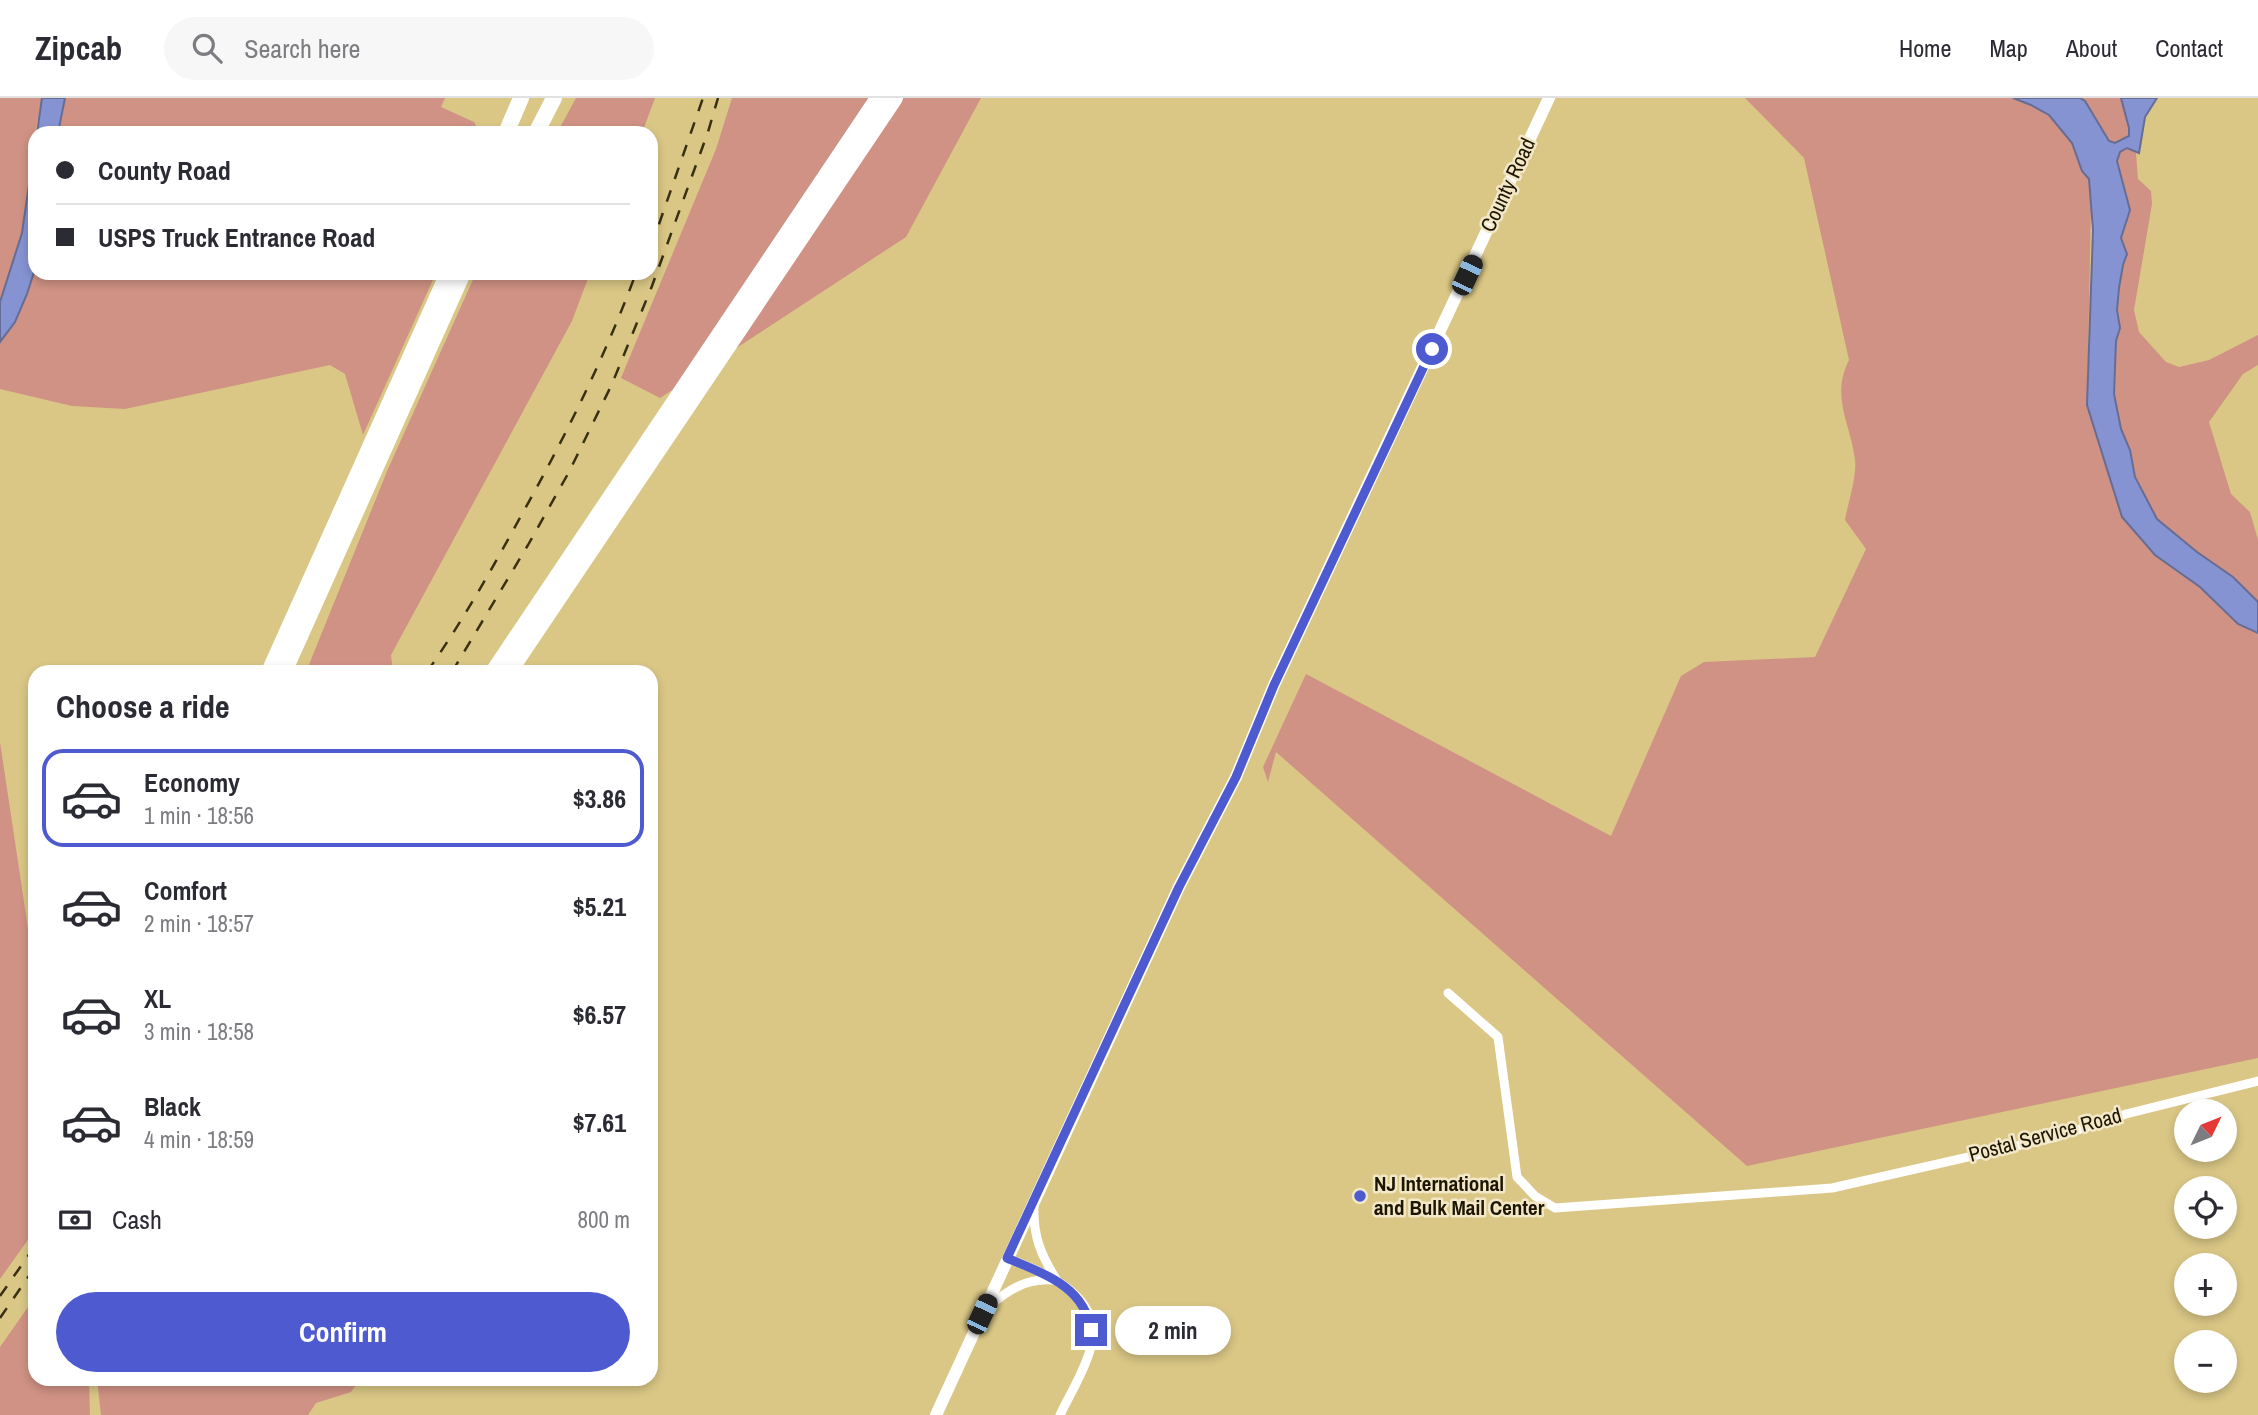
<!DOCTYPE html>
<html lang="en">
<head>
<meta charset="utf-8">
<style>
  body { margin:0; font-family:"Archivo Narrow",sans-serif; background:#f7f7f7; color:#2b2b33; height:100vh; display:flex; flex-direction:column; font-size:26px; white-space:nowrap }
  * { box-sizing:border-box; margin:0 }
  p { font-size:23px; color:#7c7c81 }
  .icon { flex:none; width:38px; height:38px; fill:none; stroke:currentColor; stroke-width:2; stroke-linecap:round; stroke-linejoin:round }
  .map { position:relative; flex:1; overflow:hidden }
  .sheet { position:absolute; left:28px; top:567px; width:630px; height:721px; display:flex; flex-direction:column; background:#fff; border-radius:21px; box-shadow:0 4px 10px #0003 }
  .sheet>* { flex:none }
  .hud { position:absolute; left:28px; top:28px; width:630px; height:154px; border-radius:21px; box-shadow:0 4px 10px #0003; display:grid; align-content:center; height:154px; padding:0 28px; background:#fff }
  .needle { width:46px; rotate:47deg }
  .buttons { position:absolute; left:2174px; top:1001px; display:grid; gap:14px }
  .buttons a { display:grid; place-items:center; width:63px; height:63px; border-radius:50%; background:#fff; box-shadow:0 4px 10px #0003; font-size:35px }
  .end { position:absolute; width:32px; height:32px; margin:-16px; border:9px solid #4e5bd0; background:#fff; box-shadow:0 0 0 4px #fff }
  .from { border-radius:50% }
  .bubble { position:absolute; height:49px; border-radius:24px; background:#fff; box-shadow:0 4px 10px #0003; font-size:23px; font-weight:800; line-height:49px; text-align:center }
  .car { position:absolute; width:21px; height:42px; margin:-21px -10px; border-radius:9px; box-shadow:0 0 5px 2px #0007; background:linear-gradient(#222 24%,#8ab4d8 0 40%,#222 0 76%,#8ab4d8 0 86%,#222 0) }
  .hud b { display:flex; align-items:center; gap:24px; height:66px; font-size:26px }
  .hud b+b { border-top:2px solid #e1e1e2 }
  .hud i { width:18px; height:18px; background:#2b2b33 }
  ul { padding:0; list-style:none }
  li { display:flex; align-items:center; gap:21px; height:98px; margin:0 14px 10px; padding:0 14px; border:4px solid transparent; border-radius:21px }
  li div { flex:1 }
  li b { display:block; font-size:26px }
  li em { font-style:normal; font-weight:800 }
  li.current { border-color:#4e5bd0 }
  li>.icon { width:63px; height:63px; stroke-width:1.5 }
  h2 { padding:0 28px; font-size:32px; line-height:84px }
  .pay { display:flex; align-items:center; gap:18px; height:77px; padding:0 28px; font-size:26px }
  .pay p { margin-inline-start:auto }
  .cta { display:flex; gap:14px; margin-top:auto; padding:14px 28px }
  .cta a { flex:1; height:80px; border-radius:42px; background:#4e5bd0; color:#fff; font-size:28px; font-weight:800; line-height:80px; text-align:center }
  header { display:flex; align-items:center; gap:42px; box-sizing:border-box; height:98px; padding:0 35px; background:#fff; border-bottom:2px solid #e1e1e2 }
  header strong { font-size:33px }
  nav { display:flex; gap:38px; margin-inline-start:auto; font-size:24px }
  .search { width:490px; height:63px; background:#f7f7f7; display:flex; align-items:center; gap:18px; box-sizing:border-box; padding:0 24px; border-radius:38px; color:#7c7c81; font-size:26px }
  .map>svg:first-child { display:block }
  .green { fill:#d09284 }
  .water { fill:#8593d3; stroke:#666d94; stroke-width:2 }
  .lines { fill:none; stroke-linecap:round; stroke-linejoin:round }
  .street { stroke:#fff; stroke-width:9 }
  .secondary { stroke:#fff; stroke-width:12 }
  .highway { stroke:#fff; stroke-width:16 }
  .rail { stroke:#393014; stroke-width:2.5; stroke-dasharray:12 12; stroke-linecap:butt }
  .route { stroke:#4e5bd0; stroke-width:9 }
  .poi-dot { fill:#4e5bd0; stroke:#f2e8c8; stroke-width:2.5 }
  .labels { text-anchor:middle; stroke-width:5; stroke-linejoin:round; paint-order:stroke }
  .street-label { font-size:21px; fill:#1d1500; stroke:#f2e8c8 }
  .poi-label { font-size:21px; font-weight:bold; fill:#1d1500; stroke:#f2e8c8; text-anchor:start }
</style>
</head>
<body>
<header>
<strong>Zipcab</strong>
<div class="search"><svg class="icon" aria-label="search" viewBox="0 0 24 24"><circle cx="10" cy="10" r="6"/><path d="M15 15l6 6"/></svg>Search here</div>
<nav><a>Home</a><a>Map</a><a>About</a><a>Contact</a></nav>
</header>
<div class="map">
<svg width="2258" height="1317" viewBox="0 0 2258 1317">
  <rect width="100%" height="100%" fill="#dac786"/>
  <g class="green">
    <path d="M0,0H42L35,35L28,103L22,135L0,204Z"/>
    <path d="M65,0H445L441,9L474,24L480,35H58Z"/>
    <path d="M576,0H655L642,35H557Z"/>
    <path d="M732,0H981L906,139L660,300L621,280L716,51Z"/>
    <path d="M1745,0H2013L2031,6L2049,17L2072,45L2082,73L2089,81L2091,110L2087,307L2122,419L2155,457L2200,489L2238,526L2258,535V960L1747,1068L1276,654L1268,684L1263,669L1306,576L1611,738L1681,578L1704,564L1815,559L1866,451L1845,422C1848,405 1857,378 1855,362C1851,325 1830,300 1849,262L1804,60Z"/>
    <path d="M2080,0H2121L2129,30V38L2116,45L2109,44L2085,4Z"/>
    <path d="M2127,50L2131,51L2136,55L2138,81L2151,93L2152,106L2134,212L2139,234L2166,264L2179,269L2209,262L2258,237V267L2243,276L2209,324L2231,396L2250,414L2258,442V504L2233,479L2197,454L2157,421L2135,379L2130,352L2121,331L2114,297L2116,243L2120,230L2117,212L2119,190L2123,167L2127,156L2121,140L2130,112L2117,63L2120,54Z"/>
    <path d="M35,171V175H436L363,337L345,276L330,267L125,311L72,308L0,291V244L15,224L27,196Z"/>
    <path d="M476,175H590L572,223L391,557L393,574H306L388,371Z"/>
    <path d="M0,644L35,877V1132L0,1181Z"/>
    <path d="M35,1199V1281H89L90,1317H0V1249Z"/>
    <path d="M97,1281H360L351,1294L316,1305L308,1317H101Z"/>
  </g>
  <g class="water">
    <path d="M42,0H65L58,35H37Z"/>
    <path d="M2013,0H2080L2085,3L2109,43L2115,45L2129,38V30L2121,0H2157L2145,19L2139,55L2127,50L2120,54L2117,63L2130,112L2121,140L2127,156L2123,167L2119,190L2117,212L2120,230L2116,243L2114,296L2121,331L2130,352L2135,379L2157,421L2197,454L2233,479L2258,504V535L2238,526L2200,489L2155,457L2122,419L2087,307L2093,132L2089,81L2082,73L2072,45L2049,17L2031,7Z"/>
    <path d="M35,45V171L27,196L15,224L0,244V204L22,135Z"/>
  </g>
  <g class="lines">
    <g class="street">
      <path d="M1448,895L1498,939L1517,1079L1535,1098L1555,1110L1832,1090L2056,1039L2126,1016L2258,983"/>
      <path d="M1034,1109C1033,1138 1041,1157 1056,1181"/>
      <path d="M1007,1160C1046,1176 1106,1197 1090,1252C1084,1274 1070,1296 1060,1317"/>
      <path d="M987,1210C1007,1193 1025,1180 1052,1182"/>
    </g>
    <path class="secondary" d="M936,1317L1179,789L1236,679L1274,587L1549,0"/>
    <g class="highway">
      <path d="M506,35L521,0"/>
      <path d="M536,35L554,0"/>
      <path d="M269,574L448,175"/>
      <path d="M284,574L463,175"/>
      <path d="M493,574L878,0"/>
      <path d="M509,574L895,0"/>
    </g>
    <g class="rail">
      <path d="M651,149L703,0"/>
      <path d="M427,574C462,524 492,471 521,418C565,339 605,259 636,175"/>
      <path d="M452,574L528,447L569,374L612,286L652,188L708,34L718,0"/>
      <path d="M0,1198L35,1148"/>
      <path d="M0,1220L35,1169"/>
    </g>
  </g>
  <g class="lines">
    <path class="route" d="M1091,1232C1084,1188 1044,1176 1007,1160L1179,789L1236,679L1274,587L1432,251"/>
  </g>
  <circle class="poi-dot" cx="1360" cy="1098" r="7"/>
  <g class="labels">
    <g class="street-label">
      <text transform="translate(1508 87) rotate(-65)" y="7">County Road</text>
      <text transform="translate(2045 1037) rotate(-15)" y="7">Postal Service Road</text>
    </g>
    <g class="poi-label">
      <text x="1374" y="1093">NJ International<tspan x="1374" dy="24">and Bulk Mail Center</tspan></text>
    </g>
  </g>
</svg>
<div class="buttons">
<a><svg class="needle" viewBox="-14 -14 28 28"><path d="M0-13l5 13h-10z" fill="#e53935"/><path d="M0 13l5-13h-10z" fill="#7c7c81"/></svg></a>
<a><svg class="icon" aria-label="locate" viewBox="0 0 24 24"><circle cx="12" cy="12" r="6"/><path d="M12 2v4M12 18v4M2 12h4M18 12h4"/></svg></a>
<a>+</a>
<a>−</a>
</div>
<i class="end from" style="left:1432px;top:251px"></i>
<i class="end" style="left:1091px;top:1232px"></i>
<div class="bubble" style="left:1115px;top:1208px;width:116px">2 min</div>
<i class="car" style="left:1467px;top:177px;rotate:25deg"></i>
<i class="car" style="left:982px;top:1216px;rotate:25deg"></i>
<div class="hud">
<b><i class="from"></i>County Road</b>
<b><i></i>USPS Truck Entrance Road</b>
</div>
<section class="sheet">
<h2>Choose a ride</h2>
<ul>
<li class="current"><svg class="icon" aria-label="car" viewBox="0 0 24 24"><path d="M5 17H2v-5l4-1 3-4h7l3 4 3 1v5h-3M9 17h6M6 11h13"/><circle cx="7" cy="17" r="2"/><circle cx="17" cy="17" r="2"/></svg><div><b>Economy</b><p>1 min · 18:56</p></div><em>$3.86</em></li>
<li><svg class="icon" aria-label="car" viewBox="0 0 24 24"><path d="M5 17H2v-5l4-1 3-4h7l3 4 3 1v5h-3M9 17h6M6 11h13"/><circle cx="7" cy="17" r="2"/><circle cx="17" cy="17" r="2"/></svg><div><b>Comfort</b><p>2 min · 18:57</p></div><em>$5.21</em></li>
<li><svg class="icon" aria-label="car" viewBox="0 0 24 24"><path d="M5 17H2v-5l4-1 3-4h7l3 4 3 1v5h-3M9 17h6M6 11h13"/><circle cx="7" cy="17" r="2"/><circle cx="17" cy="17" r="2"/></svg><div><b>XL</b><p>3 min · 18:58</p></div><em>$6.57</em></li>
<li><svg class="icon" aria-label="car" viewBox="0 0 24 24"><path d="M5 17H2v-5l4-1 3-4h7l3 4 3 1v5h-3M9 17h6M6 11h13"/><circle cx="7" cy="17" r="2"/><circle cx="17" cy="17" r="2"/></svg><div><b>Black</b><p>4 min · 18:59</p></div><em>$7.61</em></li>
</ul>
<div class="pay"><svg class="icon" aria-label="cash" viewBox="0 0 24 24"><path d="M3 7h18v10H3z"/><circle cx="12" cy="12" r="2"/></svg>Cash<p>800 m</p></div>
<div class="cta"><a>Confirm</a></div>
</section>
</div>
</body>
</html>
